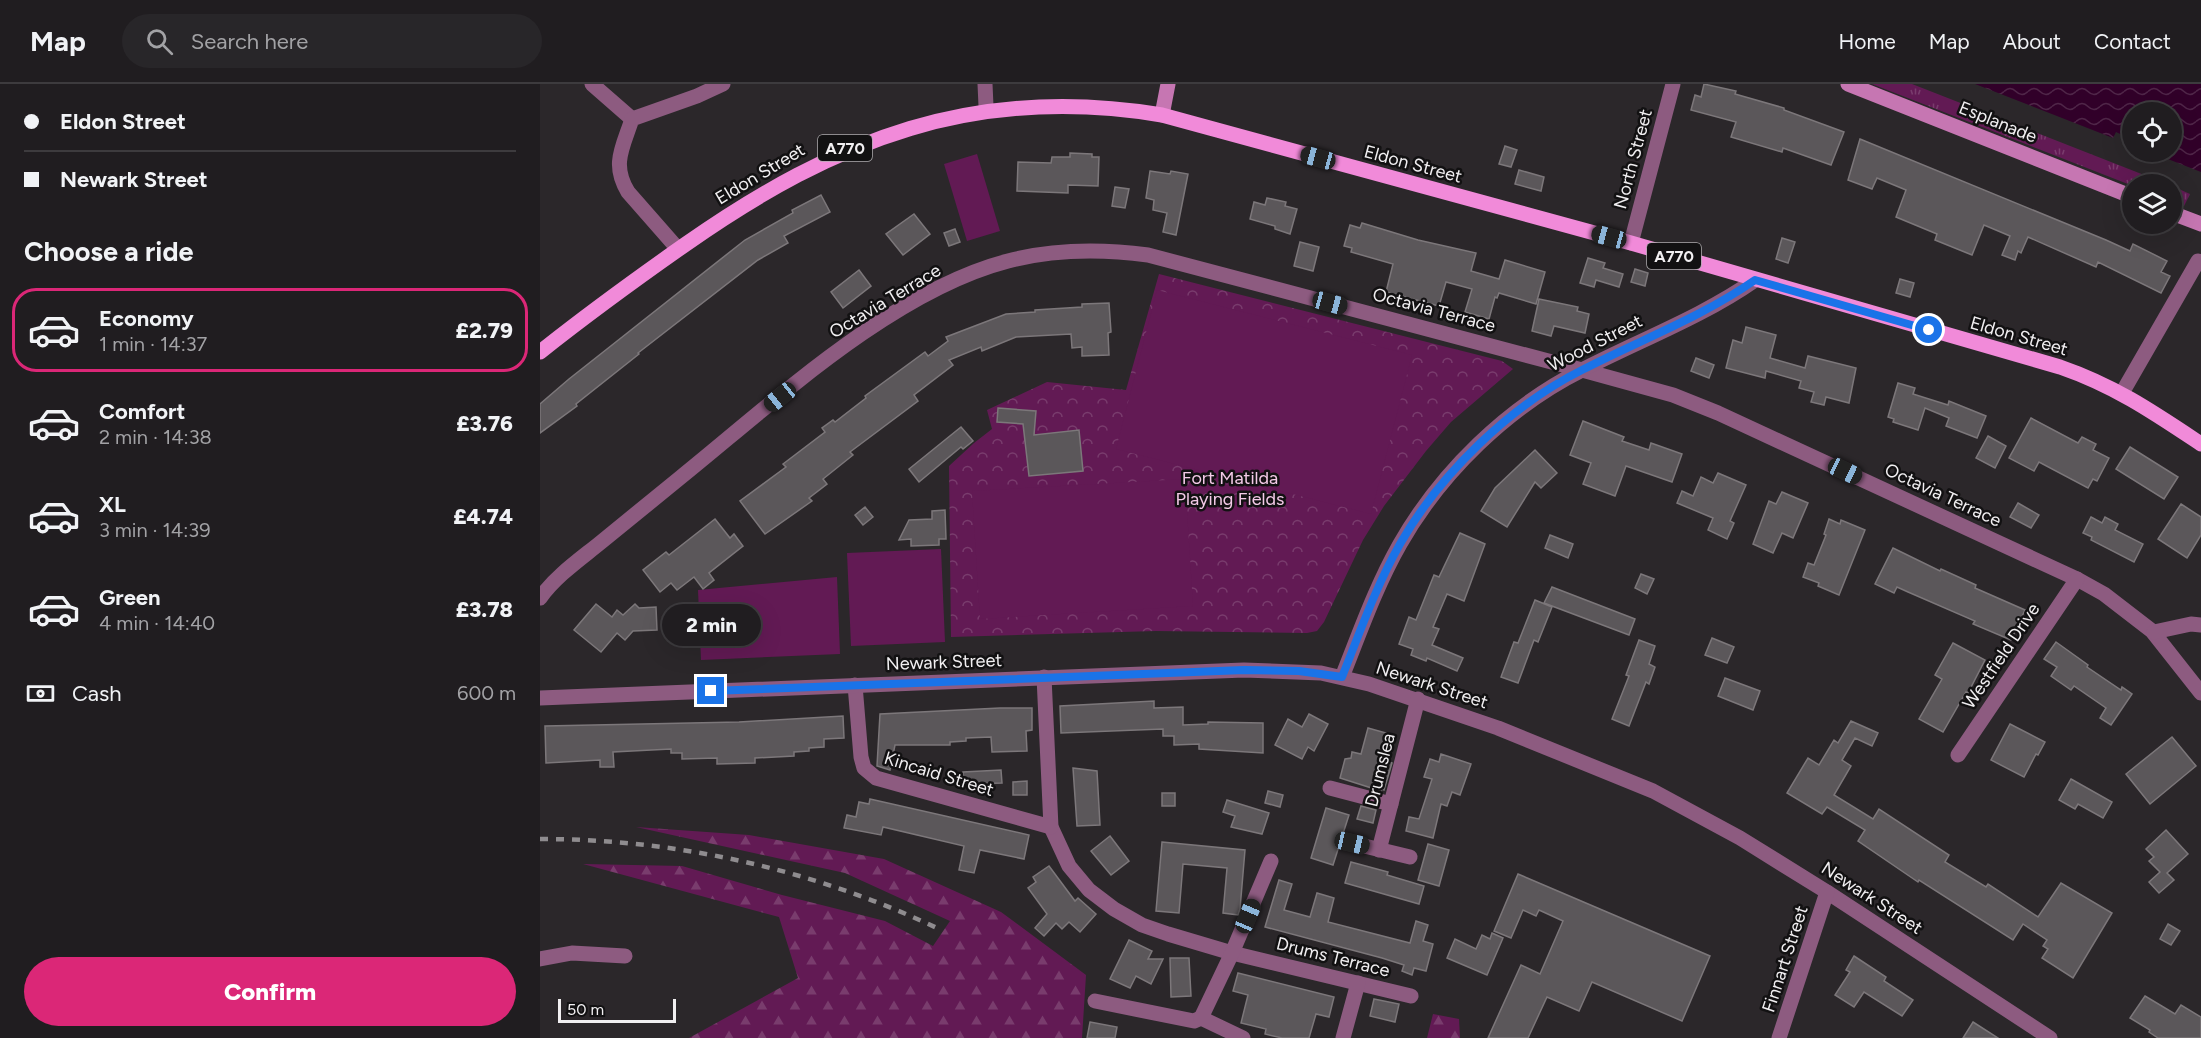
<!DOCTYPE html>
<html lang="en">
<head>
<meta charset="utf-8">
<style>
  body { margin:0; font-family:Figtree,sans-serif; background:#282629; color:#f1f3f6; height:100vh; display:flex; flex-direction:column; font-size:22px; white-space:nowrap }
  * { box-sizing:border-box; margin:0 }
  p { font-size:20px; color:#a2a2a5 }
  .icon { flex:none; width:33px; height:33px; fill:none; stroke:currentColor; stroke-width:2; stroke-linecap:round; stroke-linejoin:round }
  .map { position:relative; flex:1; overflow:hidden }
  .panel { display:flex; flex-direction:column; background:#201d20; width:540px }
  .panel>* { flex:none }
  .guide { display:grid; align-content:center; height:132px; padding:0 24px; background:#201d20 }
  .fabs { position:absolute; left:1582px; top:18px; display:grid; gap:12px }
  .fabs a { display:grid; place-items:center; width:60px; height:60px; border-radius:50%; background:#201d20; box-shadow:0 6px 24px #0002,0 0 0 2px #3d3b3e; font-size:30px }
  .scale { position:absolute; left:18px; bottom:15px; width:118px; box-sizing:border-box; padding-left:6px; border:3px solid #f1eff1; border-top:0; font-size:16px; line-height:21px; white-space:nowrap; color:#f1eff1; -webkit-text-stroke:4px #121112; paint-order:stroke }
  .end { position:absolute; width:27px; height:27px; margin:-14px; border:8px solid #1a73e8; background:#fff; box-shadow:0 0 0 3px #fff }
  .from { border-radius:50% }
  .bubble { position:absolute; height:42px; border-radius:21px; background:#201d20; box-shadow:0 6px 24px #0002,0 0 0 2px #3d3b3e; font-size:20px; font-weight:800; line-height:42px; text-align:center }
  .car { position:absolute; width:18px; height:36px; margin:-18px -9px; border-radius:8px; box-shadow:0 0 4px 2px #0007; background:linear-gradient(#222 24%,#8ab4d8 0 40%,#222 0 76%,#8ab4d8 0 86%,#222 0) }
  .guide b { display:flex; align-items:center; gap:21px; height:57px; font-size:22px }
  .guide b+b { border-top:2px solid #3d3b3e }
  .guide i { width:15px; height:15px; background:#f1f3f6 }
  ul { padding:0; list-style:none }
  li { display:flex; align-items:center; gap:18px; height:84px; margin:0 12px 9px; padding:0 12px; border:3px solid transparent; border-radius:24px }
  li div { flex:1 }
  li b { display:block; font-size:22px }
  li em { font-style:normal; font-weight:800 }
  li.active { border-color:#db2777 }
  li>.icon { width:54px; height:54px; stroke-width:1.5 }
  h2 { padding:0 24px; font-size:27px; line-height:72px }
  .pay { display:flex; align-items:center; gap:15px; height:66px; padding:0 24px; font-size:22px }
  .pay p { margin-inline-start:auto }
  .action { display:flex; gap:12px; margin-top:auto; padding:12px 24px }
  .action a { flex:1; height:69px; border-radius:36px; background:#db2777; color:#fff; font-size:24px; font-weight:800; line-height:69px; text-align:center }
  header { display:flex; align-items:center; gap:36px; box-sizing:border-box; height:84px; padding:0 30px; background:#201d20; border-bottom:2px solid #3d3b3e }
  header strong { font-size:28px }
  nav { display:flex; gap:33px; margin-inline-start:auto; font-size:21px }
  .search { width:420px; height:54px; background:#282629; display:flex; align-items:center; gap:15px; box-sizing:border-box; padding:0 21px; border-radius:33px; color:#a2a2a5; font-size:22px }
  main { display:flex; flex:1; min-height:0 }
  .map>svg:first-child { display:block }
  .grass { fill:url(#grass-tufts) }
  .forest { fill:url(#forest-firs) }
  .park { fill:url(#park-crowns) }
  .pitch { fill:#621a54 }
  .water { fill:url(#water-waves) }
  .building { fill:#5b575a; stroke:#7c777a; stroke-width:1.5 }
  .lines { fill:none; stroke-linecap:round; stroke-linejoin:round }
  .street { stroke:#8d5b80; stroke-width:15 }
  .secondary { stroke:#c676b2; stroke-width:15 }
  .primary { stroke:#f18ad9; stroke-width:15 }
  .rail { stroke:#8f8c8f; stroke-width:4.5; stroke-dasharray:8 8; stroke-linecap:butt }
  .route { stroke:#1a73e8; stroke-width:8 }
  .labels { text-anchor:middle; stroke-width:5; stroke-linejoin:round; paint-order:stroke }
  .shield { fill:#121112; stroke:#aeacae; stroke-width:1.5 }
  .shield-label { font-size:16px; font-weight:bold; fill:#f1eff1 }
  .street-label { font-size:18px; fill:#f1eff1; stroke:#121112 }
  .park-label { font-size:18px; fill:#f4cae8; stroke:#121112 }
</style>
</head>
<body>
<header>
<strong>Map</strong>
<div class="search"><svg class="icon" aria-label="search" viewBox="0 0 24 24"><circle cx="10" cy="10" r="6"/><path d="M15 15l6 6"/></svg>Search here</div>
<nav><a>Home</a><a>Map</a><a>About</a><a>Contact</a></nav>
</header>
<main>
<section class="panel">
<div class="guide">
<b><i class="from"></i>Eldon Street</b>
<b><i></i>Newark Street</b>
</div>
<h2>Choose a ride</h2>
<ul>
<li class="active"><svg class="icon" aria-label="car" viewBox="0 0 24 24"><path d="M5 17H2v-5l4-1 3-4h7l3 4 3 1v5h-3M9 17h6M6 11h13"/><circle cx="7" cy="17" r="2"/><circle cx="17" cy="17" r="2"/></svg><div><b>Economy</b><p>1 min · 14:37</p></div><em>£2.79</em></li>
<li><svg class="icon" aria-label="car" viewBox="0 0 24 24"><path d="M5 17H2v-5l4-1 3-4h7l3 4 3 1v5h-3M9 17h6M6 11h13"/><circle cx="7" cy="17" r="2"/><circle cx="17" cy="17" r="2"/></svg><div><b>Comfort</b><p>2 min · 14:38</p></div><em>£3.76</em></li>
<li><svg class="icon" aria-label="car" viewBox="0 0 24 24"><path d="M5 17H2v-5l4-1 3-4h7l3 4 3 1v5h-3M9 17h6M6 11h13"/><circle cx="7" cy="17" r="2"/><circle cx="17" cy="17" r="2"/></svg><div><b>XL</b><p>3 min · 14:39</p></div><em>£4.74</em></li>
<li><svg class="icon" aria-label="car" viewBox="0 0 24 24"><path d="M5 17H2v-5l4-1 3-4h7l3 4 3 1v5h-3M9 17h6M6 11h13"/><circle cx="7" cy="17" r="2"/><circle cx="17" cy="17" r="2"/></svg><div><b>Green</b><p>4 min · 14:40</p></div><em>£3.78</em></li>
</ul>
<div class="pay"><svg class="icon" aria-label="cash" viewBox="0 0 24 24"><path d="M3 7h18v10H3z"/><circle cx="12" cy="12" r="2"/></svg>Cash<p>600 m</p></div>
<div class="action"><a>Confirm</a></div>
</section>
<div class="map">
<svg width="1661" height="954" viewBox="0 0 1661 954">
  <defs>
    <pattern id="grass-tufts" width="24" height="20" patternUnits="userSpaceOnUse" patternTransform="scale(1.5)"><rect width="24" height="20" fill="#621a54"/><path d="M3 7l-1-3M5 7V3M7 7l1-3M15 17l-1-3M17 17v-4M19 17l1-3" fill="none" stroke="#793c6d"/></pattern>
    <pattern id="forest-firs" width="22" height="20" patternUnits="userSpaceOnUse" patternTransform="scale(1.5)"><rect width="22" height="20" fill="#621a54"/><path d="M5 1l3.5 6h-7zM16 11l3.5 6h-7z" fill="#793c6d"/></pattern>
    <pattern id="park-crowns" width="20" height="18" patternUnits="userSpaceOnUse" patternTransform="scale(1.5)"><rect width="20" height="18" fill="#621a54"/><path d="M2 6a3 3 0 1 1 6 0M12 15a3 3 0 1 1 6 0" fill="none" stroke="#793c6d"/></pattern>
    <pattern id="water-waves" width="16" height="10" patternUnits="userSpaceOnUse" patternTransform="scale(1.5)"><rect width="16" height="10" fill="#310029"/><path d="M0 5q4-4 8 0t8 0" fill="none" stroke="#4f2648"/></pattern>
  </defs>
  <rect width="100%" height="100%" fill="#2b272a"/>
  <g class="grass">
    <path d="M1332,0H1372L1627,100H1593V102Z"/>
    <path d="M1632,102L1650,110L1644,122L1632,117Z"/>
  </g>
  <g class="forest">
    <path d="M96,743L209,751L344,775L461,828L546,891L542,954H149L258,894L239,833L43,780L142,782L242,811L345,837L393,862L410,837L305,789Z"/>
    <path d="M893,930L919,935L920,954H887Z"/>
  </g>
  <path class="park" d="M619,190L962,277L973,285L911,338L886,367L844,422L823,456L784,538L777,547L767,549L616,547L411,553L409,382L434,359L452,345L447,326L507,298L586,306Z"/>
  <g class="pitch">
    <path d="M437,70L460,147L427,157L404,80Z"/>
    <path d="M617,206L872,271L831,430L576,365Z"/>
    <path d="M645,395L653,522L440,535L432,407Z"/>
    <path d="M401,465L405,558L311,562L307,469Z"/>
    <path d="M297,493L300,570L161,576L158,506Z"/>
  </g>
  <path class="water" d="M1435,0H1661V88L1610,68H1632V28H1593V56L1576,48L1573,54Z"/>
  <g class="building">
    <path d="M1164,0L1196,7L1195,10L1244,24V26L1304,48L1291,81L1243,64L1242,68L1191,53L1196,38L1151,26L1155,11L1161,13Z"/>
    <path d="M1320,55L1566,156L1590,167L1593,160L1627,177L1621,188L1630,192L1621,209L1558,178L1556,183L1488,153L1481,169L1478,167L1475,176L1462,171L1470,152L1444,141L1432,171L1395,156L1397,150L1356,133L1366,106L1337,94L1332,105L1308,96Z"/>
    <path d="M965,62L977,66L971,83L959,80Z"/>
    <path d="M530,69L552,70V73H559L558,102L528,101V109L477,107L478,78L511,79L512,73H530Z"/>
    <path d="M979,86L1004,93L1001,107L975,100Z"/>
    <path d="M610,87L630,90L631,87L648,90L636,151L623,148L627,129L613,126L614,116L606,114Z"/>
    <path d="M575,103L589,105L585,124L572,122Z"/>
    <path d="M281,111L290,128L244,152L248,159L218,176L98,269L99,270L36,320L37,322L0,349V320L29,295L205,156L253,129L252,126Z"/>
    <path d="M727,114L746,118L745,122L757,125L750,150L735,145V142L710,135L714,118L725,121Z"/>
    <path d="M374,130L390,150L363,171L346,150Z"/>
    <path d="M822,139L878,156L936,169L931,187L959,195L965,176L1005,188L996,220L959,209L957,214L955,213L949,235L925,228L932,205L906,198L899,222L846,208L853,180L811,168L812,164L804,162L810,141L820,144Z"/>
    <path d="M415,145L420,158L409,162L404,149Z"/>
    <path d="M1242,154L1255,158L1248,179L1236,175Z"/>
    <path d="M760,158L779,163L773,187L754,182Z"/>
    <path d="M1048,174L1065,179L1063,184L1083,190L1079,203L1056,196L1054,203L1040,199Z"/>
    <path d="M1095,185L1108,189L1105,202L1091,198Z"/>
    <path d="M319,186L331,202L303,224L291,208Z"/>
    <path d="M1360,195L1374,199L1370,213L1356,209Z"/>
    <path d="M999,215L1038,223L1037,227L1049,230L1045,249L1014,242L1011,252L992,247Z"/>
    <path d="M569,219L571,248L568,249L569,271L542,272V263L532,264L531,250L476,253L442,267L441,263L409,276L413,281L374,311L378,317L310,368L313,371L283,395L287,400L269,414L272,417L225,450L200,417L246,383L243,380L285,348L282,344L293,336L295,338L326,314L325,312L385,268L388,272L408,257L406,253L466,230L495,228V226L542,223V220Z"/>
    <path d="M1206,243L1236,251L1230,274L1265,284L1268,272L1316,284L1309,319L1286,313L1284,321L1271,318L1274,308L1259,304L1261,297L1226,287L1225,294L1186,284L1193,256L1202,259Z"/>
    <path d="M1156,274L1174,281L1169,294L1151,287Z"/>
    <path d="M1358,299L1375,304L1373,310L1408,321L1409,317L1446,332L1437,354L1406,342L1409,334L1385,324L1378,346L1353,338L1354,335L1348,333Z"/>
    <path d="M458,324L496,327L494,351L539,346L543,387L489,392L483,340L457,338Z"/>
    <path d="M1491,334L1538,359L1542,353L1556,360L1553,366L1569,374L1557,397L1553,395L1548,404L1499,378L1494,387L1469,374Z"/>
    <path d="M1043,337L1084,353L1082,357L1109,366L1111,359L1142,370L1132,398L1086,382L1075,412L1043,400L1051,379L1030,371Z"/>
    <path d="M421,343L433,357L423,365L421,363L379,398L369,385Z"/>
    <path d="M1448,352L1466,362L1455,384L1436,374Z"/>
    <path d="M1590,363L1638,393L1624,415L1576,385Z"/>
    <path d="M995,366L1017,389L1001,404L995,398L967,443L941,427L955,404Z"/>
    <path d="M1178,389L1206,401L1190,437L1194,439L1187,455L1168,446L1173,434L1137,419L1142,407L1153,412L1161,393L1173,399Z"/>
    <path d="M1242,408L1268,419L1253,454L1242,449L1233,469L1213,460L1229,417L1236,420Z"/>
    <path d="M1478,419L1499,431L1491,444L1470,433Z"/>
    <path d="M1641,420L1661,433V451L1647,474L1618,455Z"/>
    <path d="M325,423L333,433L323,441L315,431Z"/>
    <path d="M405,426L406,455H399V461L371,462V455L359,456L369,436L392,435V427Z"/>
    <path d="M1551,433L1562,439L1565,433L1578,440L1575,446L1603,460L1594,478L1551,456L1552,453L1543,449Z"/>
    <path d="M175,435L190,454L194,450L203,462L169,489L174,496L163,505L154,493L137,506L131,499L120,508L103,486L126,468L129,471Z"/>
    <path d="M1289,435L1300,440L1301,436L1325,446L1299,511L1278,502L1279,499L1263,493L1268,479L1274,481L1286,451L1284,450Z"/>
    <path d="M920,449L945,460L924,517L907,510L893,543L899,545L892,561L923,574L917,587L887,574L886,577L871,571L873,565L859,560L869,533L876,536L894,491L899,493Z"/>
    <path d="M1010,451L1033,460L1028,474L1005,464Z"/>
    <path d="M1353,464L1400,487L1401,485L1436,501L1435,504L1485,526L1471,556L1433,540L1435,537L1368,508L1357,503L1354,509L1335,500Z"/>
    <path d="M1101,490L1114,495L1107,510L1095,504Z"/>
    <path d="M1012,503L1095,535L1089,551L1004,519Z"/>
    <path d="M995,516L1012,523L998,558L994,556L978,599L961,593L974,558L978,559Z"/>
    <path d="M56,520L72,533L77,526L83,531L95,520L99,524L116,523L117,546L93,547L85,556L77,549L61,568L34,546Z"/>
    <path d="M1172,554L1194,563L1187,579L1165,571Z"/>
    <path d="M1099,556L1115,562L1109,580L1115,583L1109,600L1106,598L1089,642L1072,635L1089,592L1086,591Z"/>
    <path d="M1516,558L1548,581L1547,583L1581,606L1582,603L1592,610L1571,641L1560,634L1566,624L1534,602L1531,606L1511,592L1517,583L1504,575Z"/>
    <path d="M1413,559L1445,576L1428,609L1426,608L1403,648L1379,635L1402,595L1395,591Z"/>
    <path d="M1185,594L1220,607L1213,626L1178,612Z"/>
    <path d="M614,617V624L643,623V641L668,640V638L723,639V669L659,665V660L634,661V652H623V645L521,649L520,622Z"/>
    <path d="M460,624H492V646L486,647L487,667L452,668L451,653L426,654V657L410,658V661H355L350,686L337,682L340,630Z"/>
    <path d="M769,630L788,640L774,667L768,663L762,675L735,661L748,635L762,643Z"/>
    <path d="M303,632L304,654L284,655V663L269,664V667L254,668V672L215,674V679L177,680V674L142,675V669H131V665L73,668L74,683H60V676L6,679L5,642L199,638Z"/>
    <path d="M1311,637L1338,649L1332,662L1315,654L1302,676L1311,682L1294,711L1333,735L1339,725L1409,771L1405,778L1446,803L1448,800L1498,833L1521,799L1572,829L1533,894L1502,874L1508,865L1503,862L1507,856L1483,840L1473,856L1379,796L1378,798L1318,757L1325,746L1287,723L1282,730L1247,709L1268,674L1279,681L1294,656L1298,659Z"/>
    <path d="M1470,640L1505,658L1498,671L1496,670L1484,693L1451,676Z"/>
    <path d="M828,644L846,649L845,654L853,656L847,677L852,679L844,706L842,705L841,707L800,694L805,675L811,674L812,668L821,670Z"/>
    <path d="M1632,653L1656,682L1610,720L1586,690Z"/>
    <path d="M901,670L931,680L920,711L912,708L907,722L901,720L893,754L866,747L869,733L879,735L892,695L884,693L890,675L899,678Z"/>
    <path d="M533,684L557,687L560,741L537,742Z"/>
    <path d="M461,686L462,699L424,700L423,688Z"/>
    <path d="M1531,695L1572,718L1563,734L1538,720L1535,725L1519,716Z"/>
    <path d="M487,697V711H473V698Z"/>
    <path d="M728,707L743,711L740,723L725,719Z"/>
    <rect x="622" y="709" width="13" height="13"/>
    <path d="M330,715L489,751L484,775L440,766L434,789L419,786L424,762L343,743L341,751L304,744L307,731L316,733L319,718L329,720Z"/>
    <path d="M687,716L729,729L722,750L691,743L695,732L683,728Z"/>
    <path d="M821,722L836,726L833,739L817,735Z"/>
    <path d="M786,724L809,731L793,781L771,774Z"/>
    <path d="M1626,746L1648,770L1627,789L1634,796L1619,809L1609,798L1620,788L1609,777L1614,773L1606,765Z"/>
    <path d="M570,752L589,777L571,791L551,767Z"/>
    <path d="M622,758L705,766L700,825L698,831L683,829L687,784L643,780L639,829L616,827Z"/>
    <path d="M888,760L909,766L899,802L878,796Z"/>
    <path d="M811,778L848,788L847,791L884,802L879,820L805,799Z"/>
    <path d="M509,782L535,817L538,814L556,830L540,848L529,838L522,845L516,839L504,852L495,844L507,830L488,804L496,798L493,793Z"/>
    <path d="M978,790L1170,872L1142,937L1052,898L1039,927L1007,913L988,954H948L981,881L1000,890L1023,837L999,826L996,832L983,826L971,854L954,847Z"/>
    <path d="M739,796L752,800L744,826L770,833L777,809L794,814L788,838L870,859L876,837L888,841L883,857L893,860L886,887L874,884L872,891L862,887L864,881L842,874L725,843Z"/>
    <path d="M1628,840L1640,847L1631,861L1620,855Z"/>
    <path d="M952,849L963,854L947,891L907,874L915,855L936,865L942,851L950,855Z"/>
    <path d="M589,856L612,867L608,875H623L611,900L596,892L590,904L570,895Z"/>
    <path d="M1314,872L1346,893L1344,897L1373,916L1362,932L1324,908L1314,923L1295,911L1310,888L1306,886Z"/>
    <path d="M630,874H649L651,912L631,913Z"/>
    <path d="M698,889L794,913L789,933L776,930L769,954H742L725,950L726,945L701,939L708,911L693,907Z"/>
    <path d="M1605,912L1635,930L1641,921L1661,933V954H1618L1609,948L1610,946L1590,934Z"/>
    <path d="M834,915L859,920L855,938L830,932Z"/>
    <path d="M550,938L577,943L575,954H547Z"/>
    <path d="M1433,938L1458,954H1423Z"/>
  </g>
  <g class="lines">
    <g class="street">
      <path d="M52,0L92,35"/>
      <path d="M445,0L446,22"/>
      <path d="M1091,159L1133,0"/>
      <path d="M138,165L88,108C71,80 83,63 92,35L157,12L183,0"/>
      <path d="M1582,309L1658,177"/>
      <path d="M0,514C16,492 39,476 60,459C87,437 114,415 141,393C234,318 352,207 468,177C514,165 562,165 608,171L1042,286L1133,311L1178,329L1537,495L1564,510L1612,547L1661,609"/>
      <path d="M1614,548L1651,540L1661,541"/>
      <path d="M504,593L511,743L529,782L549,806L574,825L602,841L628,850L692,869L871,912"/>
      <path d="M802,593C820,548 836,502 860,460C901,388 968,323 1042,286C1100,256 1162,233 1215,196"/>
      <path d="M315,601L321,673L324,684L336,694L511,743"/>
      <path d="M0,614L704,586L781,589L829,600L958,644L1113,707L1200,754L1287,808L1510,954"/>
      <path d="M1418,671L1537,495"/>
      <path d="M790,704L851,720"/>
      <path d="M812,759L870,773"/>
      <path d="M839,766L878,615"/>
      <path d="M0,875L32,869L85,872"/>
      <path d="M555,917L654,937L661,934"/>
      <path d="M703,954L661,934L692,869L731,777"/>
      <path d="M803,954L818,899"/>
      <path d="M1239,954L1287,808"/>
    </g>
    <g class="secondary">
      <path d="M1308,0L1593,113"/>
      <path d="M622,31L628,0"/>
      <path d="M1632,129L1661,140"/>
    </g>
    <path class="primary" d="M0,268C48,230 96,195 146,160C296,55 435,0 622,31L1091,159L1520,283C1575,302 1613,328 1661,360"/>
    <path class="rail" d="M0,755C138,755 275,786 399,845"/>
  </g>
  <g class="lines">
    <path class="route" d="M171,607L704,586L759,587L802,593C820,548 836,502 860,460C900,390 970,322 1042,286C1100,256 1162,233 1215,196L1389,246"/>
  </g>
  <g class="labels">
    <g class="shield">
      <rect x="278" y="51" width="54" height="26" rx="4.5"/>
      <rect x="1107" y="159" width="54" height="26" rx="4.5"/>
    </g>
    <g class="shield-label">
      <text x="305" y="70">A770</text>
      <text x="1134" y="178">A770</text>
    </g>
    <g class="street-label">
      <text transform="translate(1458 38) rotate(22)" y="6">Esplanade</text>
      <text transform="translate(1093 75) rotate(-75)" y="6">North Street</text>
      <text transform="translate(873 80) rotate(15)" y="6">Eldon Street</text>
      <text transform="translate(220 90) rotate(-31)" y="6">Eldon Street</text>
      <text transform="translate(345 217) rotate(-31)" y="6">Octavia Terrace</text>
      <text transform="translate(894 226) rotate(15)" y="6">Octavia Terrace</text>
      <text transform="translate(1479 252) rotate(16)" y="6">Eldon Street</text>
      <text transform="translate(1055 259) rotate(-27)" y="6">Wood Street</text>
      <text transform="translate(1403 411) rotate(25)" y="6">Octavia Terrace</text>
      <text transform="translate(1461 572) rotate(-56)" y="6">Westfield Drive</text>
      <text transform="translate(404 578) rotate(-2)" y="6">Newark Street</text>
      <text transform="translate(892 601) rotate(18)" y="6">Newark Street</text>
      <text transform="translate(840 686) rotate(-76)" y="6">Drumslea</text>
      <text transform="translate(399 690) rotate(17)" y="6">Kincaid Street</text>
      <text transform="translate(1332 814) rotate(33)" y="6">Newark Street</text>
      <text transform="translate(793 873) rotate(14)" y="6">Drums Terrace</text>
      <text transform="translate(1245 875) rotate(-72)" y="6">Finnart Street</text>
    </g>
    <g class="park-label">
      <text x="690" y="400">Fort Matilda<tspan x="690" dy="21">Playing Fields</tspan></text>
    </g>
  </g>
</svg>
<div class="fabs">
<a><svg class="icon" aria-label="locate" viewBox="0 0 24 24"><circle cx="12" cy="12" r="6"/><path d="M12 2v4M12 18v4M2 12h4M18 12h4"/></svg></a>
<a><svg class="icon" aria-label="layers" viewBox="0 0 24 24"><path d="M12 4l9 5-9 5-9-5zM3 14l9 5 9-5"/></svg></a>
</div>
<div class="scale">50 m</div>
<i class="end from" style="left:1389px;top:246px"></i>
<i class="end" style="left:171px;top:607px"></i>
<div class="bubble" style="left:122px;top:520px;width:99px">2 min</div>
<i class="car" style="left:778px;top:74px;rotate:285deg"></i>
<i class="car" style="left:1069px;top:153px;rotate:285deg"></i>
<i class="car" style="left:790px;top:219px;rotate:105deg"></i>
<i class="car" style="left:240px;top:313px;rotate:231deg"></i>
<i class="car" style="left:1305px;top:387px;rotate:115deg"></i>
<i class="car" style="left:812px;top:759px;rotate:103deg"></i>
<i class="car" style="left:708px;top:832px;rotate:23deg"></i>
</div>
</main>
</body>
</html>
